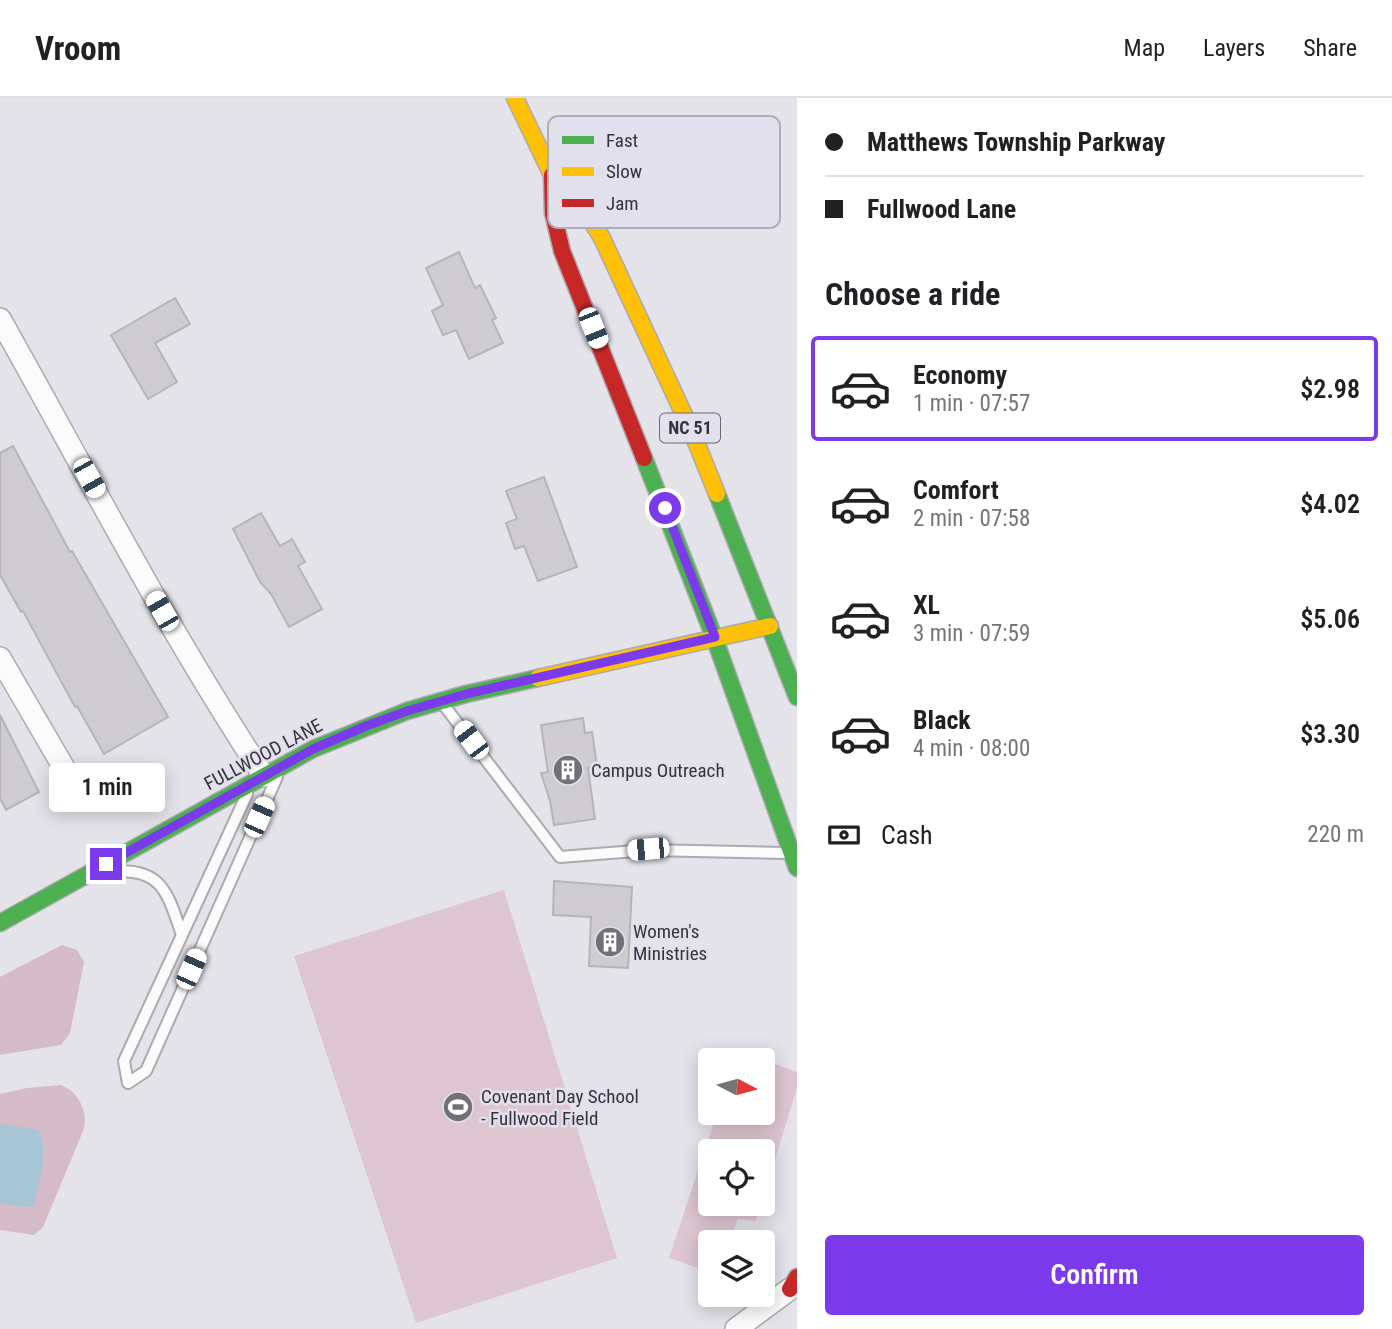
<!DOCTYPE html>
<html lang="en">
<head>
<meta charset="utf-8">
<style>
  body { margin:0; font-family:"Roboto Condensed",sans-serif; background:#f2f2f2; color:#202124; height:100vh; display:flex; flex-direction:column; font-size:26px; white-space:nowrap }
  * { box-sizing:border-box; margin:0 }
  p { font-size:23px; color:#757577 }
  .icon { flex:none; width:38px; height:38px; fill:none; stroke:currentColor; stroke-width:2; stroke-linecap:round; stroke-linejoin:round }
  .map { position:relative; flex:1; overflow:hidden }
  .drawer { display:flex; flex-direction:column; background:#fff; width:595px }
  .drawer>* { flex:none }
  .guide { display:grid; align-content:center; height:154px; padding:0 28px; background:#fff }
  .needle { width:46px; rotate:96deg }
  .fabs { position:absolute; left:698px; top:950px; display:grid; gap:14px }
  .fabs a { display:grid; place-items:center; width:77px; height:77px; border-radius:7px; background:#fff; box-shadow:0 4px 18px #0003; font-size:35px }
  .end { position:absolute; width:32px; height:32px; margin:-16px; border:9px solid #7c3aed; background:#fff; box-shadow:0 0 0 4px #fff }
  .from { border-radius:50% }
  .bubble { position:absolute; height:49px; border-radius:7px; background:#fff; box-shadow:0 4px 18px #0003; font-size:23px; font-weight:600; line-height:49px; text-align:center }
  .car { position:absolute; width:21px; height:42px; margin:-21px -10px; border-radius:9px; box-shadow:0 0 5px 2px #0007; background:linear-gradient(#fff 24%,#345 0 40%,#fff 0 76%,#345 0 86%,#fff 0) }
  .guide b { display:flex; align-items:center; gap:24px; height:66px; font-size:26px }
  .guide b+b { border-top:2px solid #e0e0e0 }
  .guide i { width:18px; height:18px; background:#202124 }
  ul { padding:0; list-style:none }
  li { display:flex; align-items:center; gap:21px; height:105px; margin:0 14px 10px; padding:0 14px; border:4px solid transparent; border-radius:7px }
  li div { flex:1 }
  li b { display:block; font-size:26px }
  li em { font-style:normal; font-weight:600 }
  li.active { border-color:#7c3aed }
  li>.icon { width:63px; height:63px; stroke-width:1.5 }
  h2 { padding:0 28px; font-size:32px; line-height:84px }
  .pay { display:flex; align-items:center; gap:18px; height:77px; padding:0 28px; font-size:26px }
  .pay p { margin-inline-start:auto }
  .action { display:flex; gap:14px; margin-top:auto; padding:14px 28px }
  .action a { flex:1; height:80px; border-radius:7px; background:#7c3aed; color:#fff; font-size:28px; font-weight:600; line-height:80px; text-align:center }
  header { display:flex; align-items:center; gap:42px; box-sizing:border-box; height:98px; padding:0 35px; background:#fff; border-bottom:2px solid #e0e0e0 }
  header strong { font-size:33px }
  nav { display:flex; gap:38px; margin-inline-start:auto; font-size:24px }
  main { display:flex; flex:1; min-height:0 }
  .map>svg:first-child { display:block }
  .green { fill:#dec6d1 }
  .forest { fill:#d4bbc6 }
  .water { fill:#a6c6d6 }
  .building { fill:#cfccd1; stroke:#b6b4b8; stroke-width:2 }
  .lines { fill:none; stroke-linecap:round; stroke-linejoin:round }
  .lane-casing { stroke:#abaaaf; stroke-width:14 }
  .street-casing { stroke:#abaaaf; stroke-width:24 }
  .fast-casing { stroke:#abaaaf; stroke-width:19 }
  .slow-casing { stroke:#abaaaf; stroke-width:19 }
  .jam-casing { stroke:#abaaaf; stroke-width:19 }
  .lane { stroke:#fbfbfc; stroke-width:10 }
  .street { stroke:#fbfbfc; stroke-width:21 }
  .fast { stroke:#4caf50; stroke-width:16 }
  .slow { stroke:#ffc107; stroke-width:16 }
  .jam { stroke:#c62828; stroke-width:16 }
  .route { stroke:#7c3aed; stroke-width:9 }
  .labels { text-anchor:middle; stroke-width:5; stroke-linejoin:round; paint-order:stroke }
  .shield { fill:#e2e0ed; stroke:#696870; stroke-width:2 }
  .shield-label { font-size:18px; font-weight:bold; fill:#35343a }
  .street-label { font-size:19px; fill:#35343a; stroke:#e2e0ed }
  .poi-label { font-size:19px; fill:#35343a; stroke:#e2e0ed; text-anchor:start }
  .key { fill:#e2e0ed; stroke:#aeacb7; stroke-width:2 }
  .key-label { font-size:19px; fill:#35343a }
</style>
</head>
<body>
<header>
<strong>Vroom</strong>
<nav><a>Map</a><a>Layers</a><a>Share</a></nav>
</header>
<main>
<div class="map">
<svg width="797" height="1231" viewBox="0 0 797 1231">
  <rect width="100%" height="100%" fill="#e4e3ea"/>
  <g class="green">
    <path d="M504,792L617,1160L416,1225L294,858Z"/>
    <path d="M737,952L797,974V990L763,1100V1054H710V1106H761L756,1123L738,1121L729,1144H710V1151L701,1171L669,1160L717,1015H763V962H734Z"/>
  </g>
  <g class="forest">
    <path d="M62,847L77,852L84,864L70,935L61,947L0,957V879Z"/>
    <path d="M61,987C79,994 89,1015 83,1033L43,1129L34,1137L0,1132V996L27,990Z"/>
  </g>
  <path class="water" d="M0,1026L38,1032C50,1056 39,1083 34,1108L26,1109L0,1105Z"/>
  <g class="building">
    <path d="M459,154L475,190L480,187L496,220L492,222L503,245L469,261L456,232L443,237L432,213L443,207L426,170Z"/>
    <path d="M175,200L190,226L155,245L177,284L148,301L111,237Z"/>
    <path d="M13,348L70,454L72,453L168,619L104,656L77,608L75,609L23,513L21,514L0,477V355Z"/>
    <path d="M544,379L577,469L538,483L524,448L515,451L506,425L517,421L506,393Z"/>
    <path d="M261,415L280,448L292,441L305,464L298,468L322,511L289,529L271,496L260,484L233,431Z"/>
    <path d="M0,617L39,694L6,712L0,700Z"/>
    <path d="M583,620L585,635L592,634L597,669L588,670L595,721L554,727L550,703L541,675L548,674L541,627Z"/>
    <path d="M554,783L632,789L628,870L589,868L591,819L553,817Z"/>
  </g>
  <g class="lines">
    <g class="lane-casing">
      <g id="lane">
        <path d="M443,606L560,759L648,752L785,755"/>
        <path d="M247,696L124,963L128,985L146,973L277,679"/>
        <path d="M110,774C163,768 168,797 182,837"/>
      </g>
    </g>
    <g class="street-casing">
      <g id="street">
        <path d="M0,221C86,374 167,531 264,678"/>
        <path d="M0,560L71,682"/>
        <path d="M736,1231L790,1191"/>
      </g>
    </g>
    <g class="fast-casing">
      <g id="fast">
        <path d="M644,360L714,539L797,770"/>
        <path d="M717,396L797,599"/>
        <path d="M0,825L313,651L407,613L466,596L538,580"/>
      </g>
    </g>
    <g class="slow-casing">
      <g id="slow">
        <path d="M515,0L552,77L580,104L602,140L692,334L717,396"/>
        <path d="M538,580L770,528"/>
      </g>
    </g>
    <g class="jam-casing">
      <g id="jam">
        <path d="M552,77L553,115L562,153L644,360"/>
        <path d="M790,1191L797,1179"/>
      </g>
    </g>
    <use href="#lane" class="lane"/>
    <use href="#street" class="street"/>
    <use href="#fast" class="fast"/>
    <use href="#slow" class="slow"/>
    <use href="#jam" class="jam"/>
  </g>
  <g class="lines">
    <path class="route" d="M106,766L313,651L366,628L407,613L466,596L715,539L665,410"/>
  </g>
  <defs>
    <g id="building-disc" transform="scale(1.575)"><circle r="9.5" fill="#727178" stroke="#e2e0ed"/><path d="M-4-6H4V6H1V3H-1V6H-4ZM-2.5-4.3h1.7v1.8h-1.7ZM.8-4.3h1.7v1.8H.8ZM-2.5-1h1.7V.8h-1.7ZM.8-1h1.7V.8H.8Z" fill="#fff"/></g>
    <g id="stadium-disc" transform="scale(1.575)"><circle r="9.5" fill="#727178" stroke="#e2e0ed"/><path d="M0-5a6.5 5 0 1 0 0 10a6.5 5 0 1 0 0-10ZM-3.5-1.8h7v3.6h-7Z" fill="#fff"/></g>
  </defs>
  <g fill-rule="evenodd">
    <use href="#building-disc" x="568" y="672"/>
    <use href="#building-disc" x="610" y="844"/>
    <use href="#stadium-disc" x="458" y="1009"/>
  </g>
  <g class="labels">
    <rect class="shield" x="660" y="315.5" width="60" height="29" rx="5"/>
    <g class="shield-label">
      <text x="690" y="336">NC 51</text>
    </g>
    <g class="street-label">
      <text transform="translate(263 656) rotate(-28)" y="7">FULLWOOD LANE</text>
    </g>
    <g class="poi-label">
      <text x="591" y="679">Campus Outreach</text>
      <text x="633" y="840">Women's<tspan x="633" dy="22">Ministries</tspan></text>
      <text x="481" y="1005">Covenant Day School<tspan x="481" dy="22">- Fullwood Field</tspan></text>
    </g>
  </g>
  <rect x="548" y="18" width="232" height="112" rx="10" class="key"/>
  <rect x="562" y="38" width="32" height="8" fill="#4caf50"/>
  <rect x="562" y="69" width="32" height="9" fill="#ffc107"/>
  <rect x="562" y="101" width="32" height="8" fill="#c62828"/>
  <g class="key-label">
    <text x="606" y="49">Fast</text>
    <text x="606" y="80">Slow</text>
    <text x="606" y="112">Jam</text>
  </g>
</svg>
<div class="fabs">
<a><svg class="needle" viewBox="-14 -14 28 28"><path d="M0-13l5 13h-10z" fill="#e53935"/><path d="M0 13l5-13h-10z" fill="#757577"/></svg></a>
<a><svg class="icon" aria-label="locate" viewBox="0 0 24 24"><circle cx="12" cy="12" r="6"/><path d="M12 2v4M12 18v4M2 12h4M18 12h4"/></svg></a>
<a><svg class="icon" aria-label="layers" viewBox="0 0 24 24"><path d="M12 4l9 5-9 5-9-5zM3 14l9 5 9-5"/></svg></a>
</div>
<i class="end from" style="left:665px;top:410px"></i>
<i class="end" style="left:106px;top:766px"></i>
<div class="bubble" style="left:49px;top:665px;width:116px">1 min</div>
<i class="car" style="left:593px;top:230px;rotate:158deg"></i>
<i class="car" style="left:89px;top:380px;rotate:151deg"></i>
<i class="car" style="left:162px;top:513px;rotate:330deg"></i>
<i class="car" style="left:471px;top:642px;rotate:323deg"></i>
<i class="car" style="left:259px;top:719px;rotate:24deg"></i>
<i class="car" style="left:648px;top:751px;rotate:265deg"></i>
<i class="car" style="left:191px;top:871px;rotate:24deg"></i>
</div>
<section class="drawer">
<div class="guide">
<b><i class="from"></i>Matthews Township Parkway</b>
<b><i></i>Fullwood Lane</b>
</div>
<h2>Choose a ride</h2>
<ul>
<li class="active"><svg class="icon" aria-label="car" viewBox="0 0 24 24"><path d="M5 17H2v-5l4-1 3-4h7l3 4 3 1v5h-3M9 17h6M6 11h13"/><circle cx="7" cy="17" r="2"/><circle cx="17" cy="17" r="2"/></svg><div><b>Economy</b><p>1 min · 07:57</p></div><em>$2.98</em></li>
<li><svg class="icon" aria-label="car" viewBox="0 0 24 24"><path d="M5 17H2v-5l4-1 3-4h7l3 4 3 1v5h-3M9 17h6M6 11h13"/><circle cx="7" cy="17" r="2"/><circle cx="17" cy="17" r="2"/></svg><div><b>Comfort</b><p>2 min · 07:58</p></div><em>$4.02</em></li>
<li><svg class="icon" aria-label="car" viewBox="0 0 24 24"><path d="M5 17H2v-5l4-1 3-4h7l3 4 3 1v5h-3M9 17h6M6 11h13"/><circle cx="7" cy="17" r="2"/><circle cx="17" cy="17" r="2"/></svg><div><b>XL</b><p>3 min · 07:59</p></div><em>$5.06</em></li>
<li><svg class="icon" aria-label="car" viewBox="0 0 24 24"><path d="M5 17H2v-5l4-1 3-4h7l3 4 3 1v5h-3M9 17h6M6 11h13"/><circle cx="7" cy="17" r="2"/><circle cx="17" cy="17" r="2"/></svg><div><b>Black</b><p>4 min · 08:00</p></div><em>$3.30</em></li>
</ul>
<div class="pay"><svg class="icon" aria-label="cash" viewBox="0 0 24 24"><path d="M3 7h18v10H3z"/><circle cx="12" cy="12" r="2"/></svg>Cash<p>220 m</p></div>
<div class="action"><a>Confirm</a></div>
</section>
</main>
</body>
</html>
